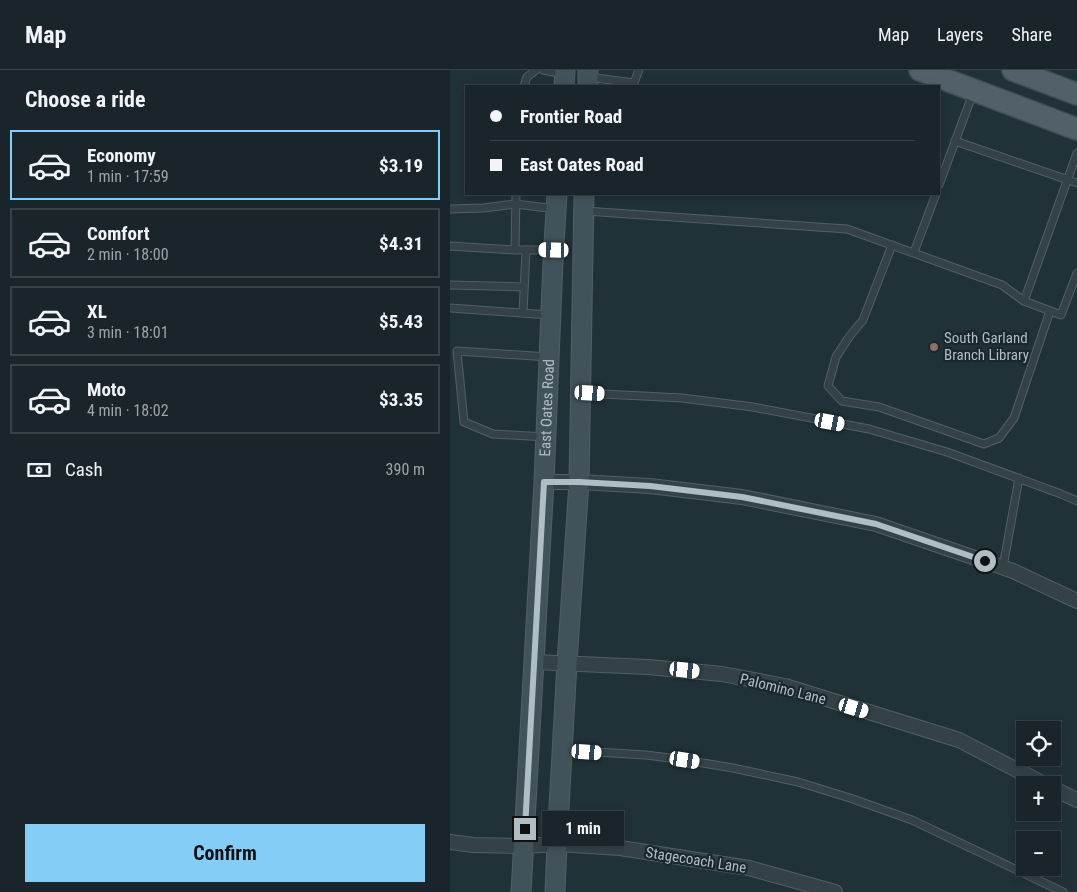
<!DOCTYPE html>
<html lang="en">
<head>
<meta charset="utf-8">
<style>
  body { margin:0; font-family:"Roboto Condensed",sans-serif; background:#263136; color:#f1f3f6; height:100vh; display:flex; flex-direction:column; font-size:19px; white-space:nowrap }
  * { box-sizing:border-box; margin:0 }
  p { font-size:16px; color:#9fa5a8 }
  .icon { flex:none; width:28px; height:28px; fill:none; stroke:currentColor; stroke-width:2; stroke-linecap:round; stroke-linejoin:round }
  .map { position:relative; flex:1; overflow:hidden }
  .side { display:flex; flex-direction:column; background:#19252a; width:450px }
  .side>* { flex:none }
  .top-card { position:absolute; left:15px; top:15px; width:475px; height:110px; border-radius:0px; box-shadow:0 2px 8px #0003,0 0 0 1px #374247; display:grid; align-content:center; height:110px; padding:0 25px; background:#19252a }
  .controls { position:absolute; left:566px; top:651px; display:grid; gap:10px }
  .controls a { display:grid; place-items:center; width:45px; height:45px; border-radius:0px; background:#19252a; box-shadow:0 2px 8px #0003,0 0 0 1px #374247; font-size:25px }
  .end { position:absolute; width:22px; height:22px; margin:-11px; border:6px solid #afbdc5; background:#111; box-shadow:0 0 0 2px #111 }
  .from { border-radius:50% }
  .bubble { position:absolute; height:35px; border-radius:0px; background:#19252a; box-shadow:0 2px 8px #0003,0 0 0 1px #374247; font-size:16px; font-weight:700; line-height:35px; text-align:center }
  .car { position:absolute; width:15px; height:30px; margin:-15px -8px; border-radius:6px; box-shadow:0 0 4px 1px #0007; background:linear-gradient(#fff 24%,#345 0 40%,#fff 0 76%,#345 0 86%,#fff 0) }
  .top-card b { display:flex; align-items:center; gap:18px; height:48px; font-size:19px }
  .top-card b+b { border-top:1px solid #374247 }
  .top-card i { width:12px; height:12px; background:#f1f3f6 }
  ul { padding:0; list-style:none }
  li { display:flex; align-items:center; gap:15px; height:70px; margin:0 10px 8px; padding:0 15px; border:2px solid #374247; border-radius:0px }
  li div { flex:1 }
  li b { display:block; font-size:19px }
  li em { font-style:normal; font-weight:700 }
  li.on { border-color:#83cdf6 }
  li>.icon { width:45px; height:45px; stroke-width:1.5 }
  h2 { padding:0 25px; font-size:22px; line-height:60px }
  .pay { display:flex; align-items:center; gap:12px; height:55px; padding:0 25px; font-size:19px }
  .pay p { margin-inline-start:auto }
  .cta { display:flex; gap:10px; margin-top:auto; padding:10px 25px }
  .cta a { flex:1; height:58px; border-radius:0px; background:#83cdf6; color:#111; font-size:20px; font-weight:700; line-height:58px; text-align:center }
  header { display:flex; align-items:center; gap:30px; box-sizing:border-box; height:70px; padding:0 25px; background:#19252a; border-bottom:1px solid #374247 }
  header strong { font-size:24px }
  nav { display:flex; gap:28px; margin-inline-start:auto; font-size:18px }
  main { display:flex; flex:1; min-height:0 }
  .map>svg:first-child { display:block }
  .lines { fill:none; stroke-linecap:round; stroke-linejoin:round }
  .service-casing { stroke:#526066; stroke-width:9 }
  .minor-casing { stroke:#526066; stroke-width:16 }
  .secondary-casing { stroke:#526066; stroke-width:21 }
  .primary-casing { stroke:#414e55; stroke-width:24 }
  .service { stroke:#344248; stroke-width:7 }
  .minor { stroke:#344248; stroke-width:14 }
  .secondary { stroke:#42525b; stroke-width:19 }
  .primary { stroke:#526169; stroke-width:21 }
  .route { stroke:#afbdc5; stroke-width:6 }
  .education-dot { fill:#8d6e63; stroke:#1a272d; stroke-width:2 }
  .labels { text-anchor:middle; stroke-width:4.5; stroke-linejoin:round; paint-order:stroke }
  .poi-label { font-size:15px; fill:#afbdc5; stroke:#1a272d; text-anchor:start }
  .street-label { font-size:15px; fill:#afbdc5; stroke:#1a272d }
</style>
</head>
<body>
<header>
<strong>Map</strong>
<nav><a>Map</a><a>Layers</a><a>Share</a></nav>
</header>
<main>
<section class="side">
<h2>Choose a ride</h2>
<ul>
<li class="on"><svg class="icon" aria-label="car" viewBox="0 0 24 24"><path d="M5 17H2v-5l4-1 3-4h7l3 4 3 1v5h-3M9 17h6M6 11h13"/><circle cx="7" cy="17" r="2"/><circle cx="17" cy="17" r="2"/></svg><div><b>Economy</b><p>1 min · 17:59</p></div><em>$3.19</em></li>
<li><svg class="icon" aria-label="car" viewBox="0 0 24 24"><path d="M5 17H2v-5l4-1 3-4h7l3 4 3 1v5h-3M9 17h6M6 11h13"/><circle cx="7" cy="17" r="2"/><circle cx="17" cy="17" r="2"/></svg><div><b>Comfort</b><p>2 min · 18:00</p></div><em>$4.31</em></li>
<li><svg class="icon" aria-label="car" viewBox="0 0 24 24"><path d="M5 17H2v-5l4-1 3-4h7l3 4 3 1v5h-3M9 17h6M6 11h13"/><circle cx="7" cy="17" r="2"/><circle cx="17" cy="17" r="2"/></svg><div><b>XL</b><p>3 min · 18:01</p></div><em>$5.43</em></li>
<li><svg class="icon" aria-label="car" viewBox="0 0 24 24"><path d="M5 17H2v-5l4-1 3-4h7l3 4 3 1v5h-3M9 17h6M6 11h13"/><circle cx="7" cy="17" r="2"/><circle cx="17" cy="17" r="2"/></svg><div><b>Moto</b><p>4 min · 18:02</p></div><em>$3.35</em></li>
</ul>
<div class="pay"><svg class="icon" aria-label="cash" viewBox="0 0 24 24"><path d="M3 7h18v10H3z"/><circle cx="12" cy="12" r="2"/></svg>Cash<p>390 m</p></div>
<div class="cta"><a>Confirm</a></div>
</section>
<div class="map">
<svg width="627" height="822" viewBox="0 0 627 822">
  <rect width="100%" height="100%" fill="#213138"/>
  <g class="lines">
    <g class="service-casing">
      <g id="service">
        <path d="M93,0L114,4"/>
        <path d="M138,7L184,13L189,0"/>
        <path d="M74,16L77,7L86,0"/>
        <path d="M505,71L627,113"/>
        <path d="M489,115L523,23"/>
        <path d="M0,139L34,138L65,134L106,139"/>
        <path d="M135,141L397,159L552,215L574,231L611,245L627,203"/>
        <path d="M442,175L413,250L399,267L386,287L378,316L392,331L429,337L534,374L549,368L564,348L600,241"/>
        <path d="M0,176L65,180L66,124"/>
        <path d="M65,180H102"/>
        <path d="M464,182L486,124"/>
        <path d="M0,215L74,217"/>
        <path d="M574,231L627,83"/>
        <path d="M0,238L99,245"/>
        <path d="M73,243L76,180"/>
        <path d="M133,323L232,328L303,337L419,359L497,382L611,424L627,431"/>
        <path d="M95,367L43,364L14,352L7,281L99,287"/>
        <path d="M553,497L569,408"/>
        <path d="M113,680L196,685L235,690L283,698L348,712L400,728L462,750L613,822"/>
      </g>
    </g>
    <g class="minor-casing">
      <g id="minor">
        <path d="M94,412H129L200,416L292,427L426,454L563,501L627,531"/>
        <path d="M84,592L198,597L272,604L335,616L509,670L596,715"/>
        <path d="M602,718L627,730"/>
        <path d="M0,772L23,775L74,776L107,774L170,778L299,798L385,822"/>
      </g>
    </g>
    <g class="secondary-casing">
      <g id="secondary">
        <path d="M114,16L115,0"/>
        <path d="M138,16V0"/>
        <path id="s1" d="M71,822L94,412L103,191L107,124"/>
        <path d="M105,822L107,774L117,593L129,412L134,124"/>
      </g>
    </g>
    <g class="primary-casing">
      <g id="primary">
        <path d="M470,0L627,59"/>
        <path d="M563,0L627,24"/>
      </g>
    </g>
    <use href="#service" class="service"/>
    <use href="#minor" class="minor"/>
    <use href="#secondary" class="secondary"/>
    <use href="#primary" class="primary"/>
  </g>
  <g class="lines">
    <path class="route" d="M75,759L94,412H129L200,416L292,427L426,454L535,491"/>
  </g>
  <circle class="education-dot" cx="484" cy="277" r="5"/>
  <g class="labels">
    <g class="poi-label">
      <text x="494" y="273">South Garland<tspan x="494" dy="17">Branch Library</tspan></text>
    </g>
    <g class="street-label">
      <text dy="5" stroke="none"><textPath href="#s1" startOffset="485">East Oates Road</textPath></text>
      <text transform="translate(333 619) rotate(14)" y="5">Palomino Lane</text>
      <text transform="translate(246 790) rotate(9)" y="5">Stagecoach Lane</text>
    </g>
  </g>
</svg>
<div class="controls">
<a><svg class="icon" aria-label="locate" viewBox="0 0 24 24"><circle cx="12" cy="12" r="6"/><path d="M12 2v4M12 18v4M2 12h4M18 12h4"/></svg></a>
<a>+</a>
<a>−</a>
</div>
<i class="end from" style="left:535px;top:491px"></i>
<i class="end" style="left:75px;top:759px"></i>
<div class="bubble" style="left:92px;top:741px;width:82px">1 min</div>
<i class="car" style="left:104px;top:180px;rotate:271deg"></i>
<i class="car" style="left:140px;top:323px;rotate:93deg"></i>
<i class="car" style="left:380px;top:352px;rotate:101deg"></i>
<i class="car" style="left:235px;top:600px;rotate:96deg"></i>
<i class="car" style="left:404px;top:638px;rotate:107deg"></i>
<i class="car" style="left:137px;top:682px;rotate:94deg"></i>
<i class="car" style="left:235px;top:690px;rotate:99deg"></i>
<div class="top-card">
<b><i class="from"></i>Frontier Road</b>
<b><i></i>East Oates Road</b>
</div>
</div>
</main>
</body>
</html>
